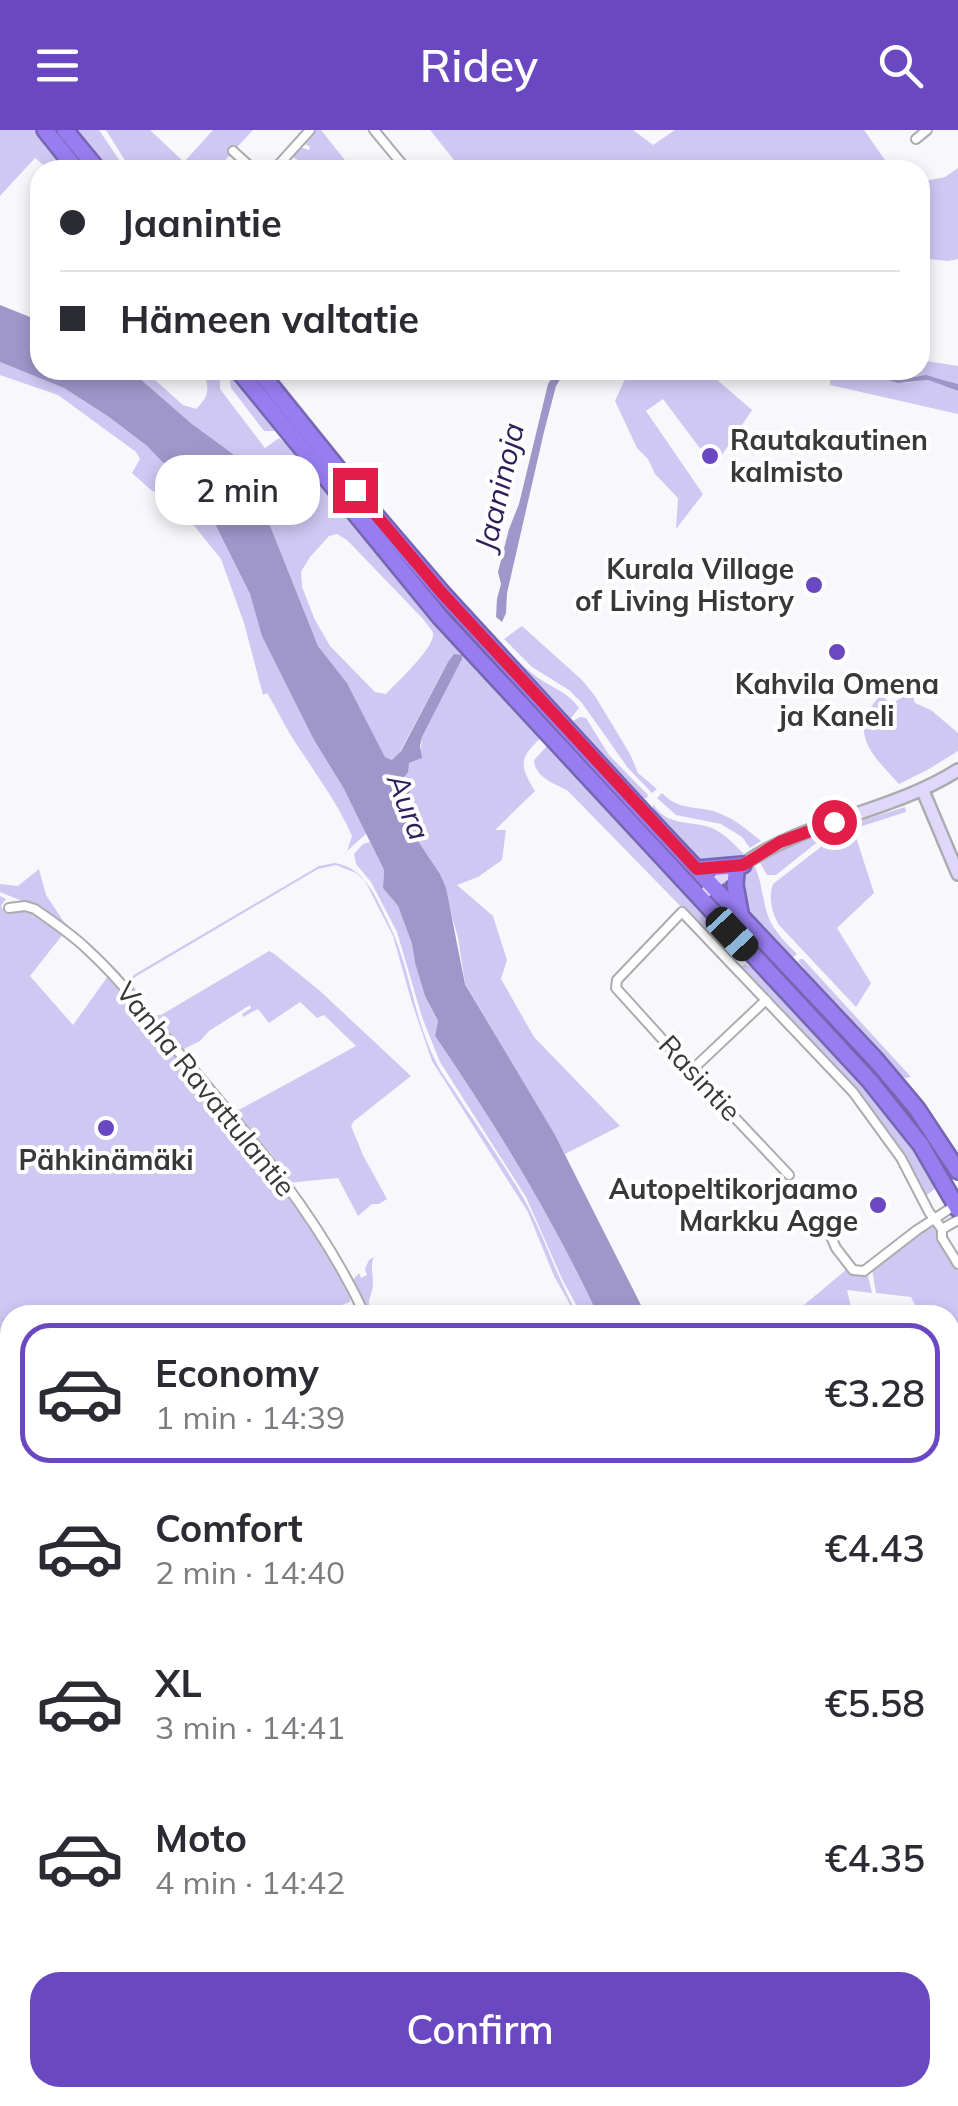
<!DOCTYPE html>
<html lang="en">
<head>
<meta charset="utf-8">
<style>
  body { margin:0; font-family:Mulish,sans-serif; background:#f7f7f7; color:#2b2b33; height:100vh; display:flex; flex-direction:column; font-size:38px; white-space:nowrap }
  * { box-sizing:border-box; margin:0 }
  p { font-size:32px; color:#7c7c81 }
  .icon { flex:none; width:55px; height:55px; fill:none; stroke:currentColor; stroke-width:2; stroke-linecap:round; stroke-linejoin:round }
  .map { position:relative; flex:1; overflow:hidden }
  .side { position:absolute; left:0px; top:1175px; width:960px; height:802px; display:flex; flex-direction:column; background:#fff; border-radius:30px 30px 0 0; box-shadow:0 5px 15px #0003 }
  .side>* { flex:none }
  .banner { position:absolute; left:30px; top:30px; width:900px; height:220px; border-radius:30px; box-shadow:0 5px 15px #0003; display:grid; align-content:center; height:220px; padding:0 30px; background:#fff }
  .end { position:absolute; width:45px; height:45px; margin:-22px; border:12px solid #e11d48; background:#fff; box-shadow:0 0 0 5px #fff }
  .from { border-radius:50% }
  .bubble { position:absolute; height:70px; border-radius:30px; background:#fff; box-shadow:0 5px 15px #0003; font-size:32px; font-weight:600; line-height:70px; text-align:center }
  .car { position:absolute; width:30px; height:60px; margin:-30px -15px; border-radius:12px; box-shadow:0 0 8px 2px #0007; background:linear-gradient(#222 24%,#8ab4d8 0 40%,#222 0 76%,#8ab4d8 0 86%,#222 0) }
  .banner b { display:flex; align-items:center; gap:35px; height:95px; font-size:38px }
  .banner b+b { border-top:2px solid #e1e1e2 }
  .banner i { width:25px; height:25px; background:#2b2b33 }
  ul { padding:18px 0 0; list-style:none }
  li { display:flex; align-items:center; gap:30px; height:140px; margin:0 20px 15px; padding:0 10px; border:5px solid transparent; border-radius:30px }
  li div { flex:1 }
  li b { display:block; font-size:38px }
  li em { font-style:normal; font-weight:600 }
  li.on { border-color:#6a48c1 }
  li>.icon { width:90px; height:90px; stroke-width:1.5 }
  .button { display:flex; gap:20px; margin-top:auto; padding:20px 30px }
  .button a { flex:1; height:115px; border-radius:30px; background:#6a48c1; color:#fff; font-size:40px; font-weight:600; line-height:115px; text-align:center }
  header { display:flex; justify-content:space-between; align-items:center; height:130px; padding:0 30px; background:#6a48c1; color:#fff; font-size:45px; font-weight:600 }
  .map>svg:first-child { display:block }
  .green { fill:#cec8f3; fill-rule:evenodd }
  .water { fill:#9f97ca }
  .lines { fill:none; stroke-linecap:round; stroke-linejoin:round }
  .street-casing { stroke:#acacb0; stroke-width:12 }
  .secondary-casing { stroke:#acacb0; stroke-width:16 }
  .highway-casing { stroke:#7665b0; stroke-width:20 }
  .street { stroke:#fff; stroke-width:8 }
  .secondary { stroke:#e0d8fa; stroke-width:11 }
  .highway { stroke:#977df0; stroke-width:15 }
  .route { stroke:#e11d48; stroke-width:12 }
  .poi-dot { fill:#6a48c1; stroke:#fff; stroke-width:4 }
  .labels { text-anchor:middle; stroke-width:8; stroke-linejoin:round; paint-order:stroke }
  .poi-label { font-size:28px; font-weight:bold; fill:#38383a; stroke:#fff; text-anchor:end }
  .street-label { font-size:28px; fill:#38383a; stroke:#fff }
  .water-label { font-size:30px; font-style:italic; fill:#2d1d59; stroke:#fff }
</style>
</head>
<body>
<header><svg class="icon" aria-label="menu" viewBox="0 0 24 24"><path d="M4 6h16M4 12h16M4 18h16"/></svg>Ridey<svg class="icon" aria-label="search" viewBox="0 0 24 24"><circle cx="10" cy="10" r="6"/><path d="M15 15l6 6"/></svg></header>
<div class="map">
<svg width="958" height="1976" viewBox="0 0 958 1976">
  <rect width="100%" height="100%" fill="#f8f8fc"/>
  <g class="green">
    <path d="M0,0H36L69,40H49L35,28L0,66Z"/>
    <path d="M77,0H99L126,40H108Z"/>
    <path d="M106,0H150L184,32L213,0H253L216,40H193L189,36L186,40H131Z"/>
    <path d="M316,0H321L352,39L311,40L292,26L300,17L309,20L310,17L304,13Z"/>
    <path d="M430,0H633L653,15L675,0H864L892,40H462Z"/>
    <path d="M958,38V129L948,131L920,128V52L945,47Z"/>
    <path d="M920,230L958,236V254L934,247L920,246L903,249L866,240H920Z"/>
    <path d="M0,232L64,258L109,287L147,316L208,380L250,464L263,506L314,610L344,659L367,703L347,721L352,706C338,674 318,647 299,618C287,601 278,581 267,563L263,565L244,493L221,429L175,372L151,360L132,343L140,329L136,322L58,265L0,245Z"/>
    <path d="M130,240H144L183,275L196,279C210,265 210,257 202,240H220V259L265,318L279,308L292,318L420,476L541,608C519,628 519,635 535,661L495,700H506L502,730L478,747L457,755L493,786L507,830L501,849L534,907L620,996L565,1024L465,853L458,808L440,744L418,711L419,691L404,647L409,633L420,629L422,607L462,529L448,532L397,627L392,630L385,627L347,553L318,516L259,368L233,324L192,294ZM337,404L347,410L423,489C426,494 431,498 433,503C436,517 396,553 386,564L375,562L330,516L315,490L302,457L301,442L310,427L329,406Z"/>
    <path d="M228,240L276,297L274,301H264L231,258Z"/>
    <path d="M245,240H251L632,680L623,677L444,484Z"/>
    <path d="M267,240H272C344,330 414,420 493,504C506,519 520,535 537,547C552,558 568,562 579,578L571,588L573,591L580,587L586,588L609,625L648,665L647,668L642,669L638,667L434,445Z"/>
    <path d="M629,240H703L715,248L752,280L714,337L663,269L646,281L703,364L676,399L678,368L655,344L648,329L637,318L615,271Z"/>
    <path d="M830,240H854L906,253L928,250L958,261V284L830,255Z"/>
    <path d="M522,496L582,550L595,566L630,624L638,643L657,659L652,663L628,638L582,573L569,560L532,537L504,509Z"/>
    <path d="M911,562L915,573L931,580L958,603V621L929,639L899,654C871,624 846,600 881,565L891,574Z"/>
    <path d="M548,615L723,802L734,819L738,831L733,830L568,661C554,653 535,648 534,630Z"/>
    <path d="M662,663C681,683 699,674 721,684C736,690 749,701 761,711L750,718L742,707L721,694L676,685L657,668Z"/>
    <path d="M653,674C667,697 690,690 712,698C725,704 734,714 744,724C699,750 681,713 653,683Z"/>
    <path d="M905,677L906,682L828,707L815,714L776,745H767L759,731L799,710Z"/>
    <path d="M855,704L874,763L837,798L871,853L856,877L779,795C772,784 768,766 773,754L822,716Z"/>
    <path d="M370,712L384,740L383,758L398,776L412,814L415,833L425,866L438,891L435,906C496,995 552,1087 598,1185H582L563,1151L526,1067L440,932L422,887L397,802L371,752L356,734L354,724L363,714Z"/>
    <path d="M335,733C365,738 376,767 388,792C410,836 413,886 435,930C443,947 452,956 462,973C483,1004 505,1036 524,1069C545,1108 557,1148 578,1185H576L554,1146L528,1082L432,931L412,873L393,806L365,751L356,743L336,735L318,739L135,847L131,853L155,885H161L269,821L273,823L319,860L411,946L354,991L351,996L363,1025L387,1069L379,1074H372L358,1086L338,1048L287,1053L235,982L356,916L324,885L317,888L300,872L269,893L258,879L243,887L242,884L251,878L250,875L209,901L200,911L184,919L183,925L127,856L130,848L137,843L319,736Z"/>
    <path d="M754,735C763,753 762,773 770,791C777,804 787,814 797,824L792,828L748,780L742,771L739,750L746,741Z"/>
    <path d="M39,739L46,765L64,792L121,844L118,846L27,773L0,762V754L18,756Z"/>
    <path d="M0,766L6,769L1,776L5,783C11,784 17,781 23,780C37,778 53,795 64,803L30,846L73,895L108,846L124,862C161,906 354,1129 350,1172L314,1185H10V1289L0,1284Z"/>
    <path d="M715,769L835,894L834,897H828L719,781Z"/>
    <path d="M800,829H803L911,947L905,948L894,942L816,857L803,840L804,838L798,831Z"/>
    <path d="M745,834L759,842C820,906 897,978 937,1057L927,1065L923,1063C875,974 811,907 740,837Z"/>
    <path d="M843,905L892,957L955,1046L952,1048L915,994L841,910Z"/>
    <path d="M931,1097L937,1098L940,1112L958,1139V1275L950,1281V1185H920L911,1167L876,1163L872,1139L916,1104Z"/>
    <path d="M374,1127C370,1137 373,1142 373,1153C373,1169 362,1171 376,1185H367L352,1151L359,1143L361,1148L367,1145L365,1139L369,1130Z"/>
    <path d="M847,1139L853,1145L867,1142L872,1163L847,1160L853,1185H792Z"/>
    <path d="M950,1600L951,1636L958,1651V1769L950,1763Z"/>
    <path d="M0,1637L10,1642L7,1669L10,1671V1880L0,1879Z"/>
    <path d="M958,1837V1871L956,1875H958V1976H887L889,1968H950V1842Z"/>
    <path d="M134,1968H237L240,1976H125Z"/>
    <path d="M693,1968H817L812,1973L816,1976H697Z"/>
  </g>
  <g class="water">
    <path d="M0,175L40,191V240H130L192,294L233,324L259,368L318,516L347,553L385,627L392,630L401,621L448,532L454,524L462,525V529L422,607L420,616L422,628L409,633L408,642L404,647L420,691L418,711L440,744L446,758L465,854L555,1005L646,1185H598C552,1087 496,995 435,906L438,891L425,866L415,833L412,814L398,776L383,758L384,740L344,659L314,610L262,506L250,464L208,380L147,316L109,287L64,258L0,232Z"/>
    <path d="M557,240H566L556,256L544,302L507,463L506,483L502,492L496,487L497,469L501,454L498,442L509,399L519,374L548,254Z"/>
    <path d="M854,240L877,242L903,249L926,245L958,254V261L928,250L898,253Z"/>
    <path d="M950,1463L958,1467V1651L951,1636Z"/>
  </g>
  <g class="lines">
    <g class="street-casing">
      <g id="street">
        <path d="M374,0L407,40"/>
        <path d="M916,9L927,0"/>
        <path d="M233,21L254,40"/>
        <path d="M274,40L310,0"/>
        <path d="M9,778L25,776L35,779C53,792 73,805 89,821C123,852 150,890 180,924C249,1005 320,1088 365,1185"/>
        <path d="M694,938L766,870"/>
        <path d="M789,1045L721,973L694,938L682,931L616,858L617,850L682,782L853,962L901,1028L929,1082L942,1099V1108L958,1134"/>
        <path d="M942,1099L958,1090"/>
        <path d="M828,1100L836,1118L853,1140L864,1141L917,1100L954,1076"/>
        <path d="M0,1487L10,1480"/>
        <path d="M0,1567L10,1580"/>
        <path d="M296,1968L298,1976"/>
        <path d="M488,1968L489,1976"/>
        <path d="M603,1968L604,1976"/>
      </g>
    </g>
    <g class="secondary-casing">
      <g id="secondary">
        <path d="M923,661L958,744"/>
        <path d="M707,761C717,748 731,742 745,733C810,689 890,683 958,640"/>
      </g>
    </g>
    <g class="highway-casing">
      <g id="highway">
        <path d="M45,0L77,40"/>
        <path d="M65,0L98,40"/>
        <path d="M238,240L440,487L870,951L921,1015L958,1079"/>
        <path d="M258,240L376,386L442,463L641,680L875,929L917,979L958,1041"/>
        <path d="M697,739L743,735"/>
        <path d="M736,743L735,755L740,782"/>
      </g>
    </g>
    <use href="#street" class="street"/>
    <use href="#secondary" class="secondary"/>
    <use href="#highway" class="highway"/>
  </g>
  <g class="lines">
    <path class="route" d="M355,360L442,463L697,739L743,735L780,712L834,692"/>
  </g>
  <g class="poi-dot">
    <circle cx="710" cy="326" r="10"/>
    <circle cx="814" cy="455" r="10"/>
    <circle cx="837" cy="522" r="10"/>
    <circle cx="106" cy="998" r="10"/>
    <circle cx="878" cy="1075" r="10"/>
  </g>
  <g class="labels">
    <g class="poi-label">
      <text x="730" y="320" text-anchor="start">Rautakautinen<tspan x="730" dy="32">kalmisto</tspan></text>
      <text x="794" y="449">Kurala Village<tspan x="794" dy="32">of Living History</tspan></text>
      <text x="837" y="564" text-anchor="middle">Kahvila Omena<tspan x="837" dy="32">ja Kaneli</tspan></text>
      <text x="106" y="1040" text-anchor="middle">Pähkinämäki</text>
      <text x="858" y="1069">Autopeltikorjaamo<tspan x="858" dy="32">Markku Agge</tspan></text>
    </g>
    <g class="street-label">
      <text transform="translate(700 948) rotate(47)" y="10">Rasintie</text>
      <text transform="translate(206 959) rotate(51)" y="10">Vanha Ravattulantie</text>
    </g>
    <g class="water-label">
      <text transform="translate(500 357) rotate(-77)" y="10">Jaaninoja</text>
      <text transform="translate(408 677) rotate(69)" y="10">Aura</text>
    </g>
  </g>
</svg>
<i class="end from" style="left:834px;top:692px"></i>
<i class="end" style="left:355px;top:360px"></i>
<div class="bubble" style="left:155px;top:325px;width:165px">2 min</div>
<i class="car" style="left:732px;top:804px;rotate:137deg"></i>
<div class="banner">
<b><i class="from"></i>Jaanintie</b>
<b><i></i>Hämeen valtatie</b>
</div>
<section class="side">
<ul>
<li class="on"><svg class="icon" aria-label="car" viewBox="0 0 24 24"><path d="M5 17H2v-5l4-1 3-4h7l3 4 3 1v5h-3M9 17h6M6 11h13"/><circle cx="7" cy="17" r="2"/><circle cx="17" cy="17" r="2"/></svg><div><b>Economy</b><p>1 min · 14:39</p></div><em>€3.28</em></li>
<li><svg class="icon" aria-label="car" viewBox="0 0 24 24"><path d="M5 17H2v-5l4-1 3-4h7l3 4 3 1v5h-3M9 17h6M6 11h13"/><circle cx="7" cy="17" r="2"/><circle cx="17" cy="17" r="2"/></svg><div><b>Comfort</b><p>2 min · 14:40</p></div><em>€4.43</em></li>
<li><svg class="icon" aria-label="car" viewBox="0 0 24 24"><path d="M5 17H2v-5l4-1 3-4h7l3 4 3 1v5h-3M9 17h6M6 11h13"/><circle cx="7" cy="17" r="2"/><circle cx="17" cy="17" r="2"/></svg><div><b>XL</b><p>3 min · 14:41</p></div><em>€5.58</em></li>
<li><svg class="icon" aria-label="car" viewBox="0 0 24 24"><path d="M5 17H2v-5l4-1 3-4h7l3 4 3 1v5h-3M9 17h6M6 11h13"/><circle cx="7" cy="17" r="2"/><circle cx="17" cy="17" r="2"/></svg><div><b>Moto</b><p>4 min · 14:42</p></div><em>€4.35</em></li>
</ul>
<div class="button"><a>Confirm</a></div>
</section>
</div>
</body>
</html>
